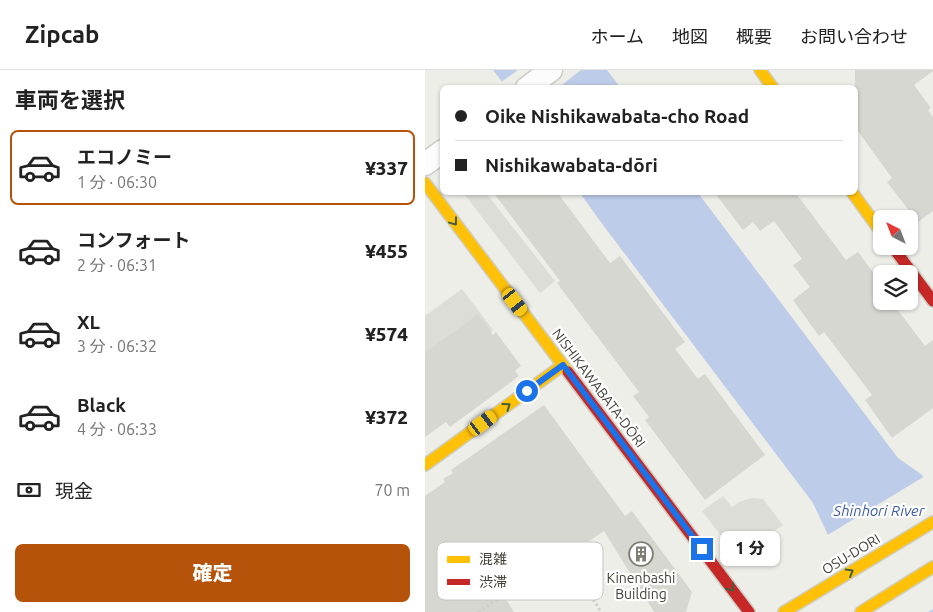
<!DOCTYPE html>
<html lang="ja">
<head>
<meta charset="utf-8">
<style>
  body { margin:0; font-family:Ubuntu,"Noto Sans JP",sans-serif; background:#f6f6f6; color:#222; height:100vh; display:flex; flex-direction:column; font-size:19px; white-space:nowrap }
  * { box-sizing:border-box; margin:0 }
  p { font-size:16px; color:#767676 }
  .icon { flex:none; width:28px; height:28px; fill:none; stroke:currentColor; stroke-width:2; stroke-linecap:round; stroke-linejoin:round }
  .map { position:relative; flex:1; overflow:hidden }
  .sheet { display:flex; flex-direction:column; background:#fff; width:425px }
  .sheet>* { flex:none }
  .top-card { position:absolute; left:15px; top:15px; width:418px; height:110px; border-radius:8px; box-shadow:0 1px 4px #0004; display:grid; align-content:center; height:110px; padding:0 15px; background:#fff }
  .needle { width:32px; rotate:318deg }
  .buttons { position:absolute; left:448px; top:140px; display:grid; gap:10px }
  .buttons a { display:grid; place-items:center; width:45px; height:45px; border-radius:8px; background:#fff; box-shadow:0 1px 4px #0004; font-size:25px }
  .end { position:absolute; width:22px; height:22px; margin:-11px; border:6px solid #1a73e8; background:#fff; box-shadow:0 0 0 2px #fff }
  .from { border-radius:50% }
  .bubble { position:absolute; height:35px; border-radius:8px; background:#fff; box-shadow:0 1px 4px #0004; font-size:16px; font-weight:800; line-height:35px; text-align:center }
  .car { position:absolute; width:15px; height:30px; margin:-15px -8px; border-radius:6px; box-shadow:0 0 4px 1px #0007; background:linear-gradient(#f5c518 24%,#345 0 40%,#f5c518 0 76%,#345 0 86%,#f5c518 0) }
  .top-card b { display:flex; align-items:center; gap:18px; height:48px; font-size:19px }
  .top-card b+b { border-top:1px solid #e0e0e0 }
  .top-card i { width:12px; height:12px; background:#222 }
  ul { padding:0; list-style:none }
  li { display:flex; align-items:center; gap:15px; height:75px; margin:0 10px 8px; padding:0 5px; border:2px solid transparent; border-radius:8px }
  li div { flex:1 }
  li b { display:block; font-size:19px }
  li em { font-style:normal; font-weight:800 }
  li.active { border-color:#b45309 }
  li>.icon { width:45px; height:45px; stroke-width:1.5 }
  h2 { padding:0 15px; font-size:22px; line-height:60px }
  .pay { display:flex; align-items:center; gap:12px; height:55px; padding:0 15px; font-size:19px }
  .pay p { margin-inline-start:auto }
  .cta { display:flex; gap:10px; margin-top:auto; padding:10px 15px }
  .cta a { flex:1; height:58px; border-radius:8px; background:#b45309; color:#fff; font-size:20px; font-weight:800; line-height:58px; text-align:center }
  header { display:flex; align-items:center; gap:30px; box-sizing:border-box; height:70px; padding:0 25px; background:#fff; border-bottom:1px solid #e0e0e0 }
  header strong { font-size:24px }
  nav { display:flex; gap:28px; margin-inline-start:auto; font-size:18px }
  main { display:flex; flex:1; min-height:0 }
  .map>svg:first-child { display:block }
  .parking { fill:#ddddd8 }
  .water { fill:#bdcce8 }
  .pier { fill:#eeeee9 }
  .building { fill:#d7d7d1 }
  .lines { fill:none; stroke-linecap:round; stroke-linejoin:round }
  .street-casing { stroke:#ccccc6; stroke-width:25 }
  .slow-casing { stroke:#cdcdc2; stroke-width:14 }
  .jam-casing { stroke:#cdcdc2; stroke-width:14 }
  .path { stroke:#cfceca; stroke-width:3; stroke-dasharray:2.5 2.5; stroke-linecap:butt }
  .street { stroke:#fcfcfc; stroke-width:22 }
  .slow { stroke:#ffc107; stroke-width:11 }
  .jam { stroke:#c62828; stroke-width:11 }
  .oneway { stroke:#455c3c }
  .route { stroke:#1a73e8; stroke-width:6 }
  .labels { text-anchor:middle; stroke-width:4.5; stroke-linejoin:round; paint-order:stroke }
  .street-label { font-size:14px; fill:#434136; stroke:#fff }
  .poi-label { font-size:14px; fill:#434136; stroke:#fff }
  .water-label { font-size:15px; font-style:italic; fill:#3c5ca2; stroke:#fff }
  .key { fill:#fff; stroke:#c7c6c3; stroke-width:1 }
  .key-label { font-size:14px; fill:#434136 }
</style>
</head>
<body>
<header>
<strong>Zipcab</strong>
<nav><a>ホーム</a><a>地図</a><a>概要</a><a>お問い合わせ</a></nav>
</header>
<main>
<section class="sheet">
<h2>車両を選択</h2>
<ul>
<li class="active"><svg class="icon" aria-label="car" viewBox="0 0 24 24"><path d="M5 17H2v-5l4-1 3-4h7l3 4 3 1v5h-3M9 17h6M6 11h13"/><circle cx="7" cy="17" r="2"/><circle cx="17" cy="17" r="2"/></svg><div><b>エコノミー</b><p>1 分 · 06:30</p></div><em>¥337</em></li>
<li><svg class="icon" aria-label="car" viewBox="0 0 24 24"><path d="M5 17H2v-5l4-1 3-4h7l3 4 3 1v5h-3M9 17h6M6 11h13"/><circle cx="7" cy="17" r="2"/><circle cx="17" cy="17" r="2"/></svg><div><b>コンフォート</b><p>2 分 · 06:31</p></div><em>¥455</em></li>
<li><svg class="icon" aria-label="car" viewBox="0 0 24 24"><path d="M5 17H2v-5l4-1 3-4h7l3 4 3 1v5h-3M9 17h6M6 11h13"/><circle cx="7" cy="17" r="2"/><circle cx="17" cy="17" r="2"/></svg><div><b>XL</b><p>3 分 · 06:32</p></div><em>¥574</em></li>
<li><svg class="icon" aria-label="car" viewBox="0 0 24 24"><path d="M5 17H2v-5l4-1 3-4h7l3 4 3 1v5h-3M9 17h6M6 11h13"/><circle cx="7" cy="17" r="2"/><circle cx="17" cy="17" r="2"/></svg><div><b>Black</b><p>4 分 · 06:33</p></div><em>¥372</em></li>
</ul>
<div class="pay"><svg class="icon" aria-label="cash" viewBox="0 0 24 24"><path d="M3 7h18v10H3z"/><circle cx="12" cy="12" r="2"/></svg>現金<p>70 m</p></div>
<div class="cta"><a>確定</a></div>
</section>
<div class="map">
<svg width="508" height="542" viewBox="0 0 508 542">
  <rect width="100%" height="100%" fill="#eeeee9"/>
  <g class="parking">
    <path d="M43,123H61L130,211L115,223L40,125Z"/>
    <path d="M37,219L68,260L3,309L0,305V246Z"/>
    <path d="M298,426L307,437L314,432L327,428L338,429L358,455L312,487L277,441Z"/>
  </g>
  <g class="water">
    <path d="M68,0H182L195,17H81Z"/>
    <path d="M155,123H273L473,388L496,404L508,421V542H464L403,465L388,433L178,155Z"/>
  </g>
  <g class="pier">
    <path d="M93,0H156L133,18H78L75,13Z"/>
    <path d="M500,406L508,416V539L503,542H461L401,466Z"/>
  </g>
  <g class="building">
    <path d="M430,0H508V1L489,15L506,38L503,40L508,47V141L493,152L462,112L467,108L430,57Z"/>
    <path d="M68,122H132L185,193L195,186L260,272L250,279L273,309L280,304L340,385L280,430L220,350L224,347L208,326L214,322L132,213L135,211Z"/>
    <path d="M289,122H370L421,190L433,182L456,213V231H466L500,276L508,270V338L467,368L440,330L447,325L399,262L394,266L368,230L385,217L368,195L377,189L349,151L335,161L328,152L318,160Z"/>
    <path d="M53,244L68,265L71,262L96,296L90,301L94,306L25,357L21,352L0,367V283Z"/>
    <path d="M119,335L200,446L207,441L267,522L261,542H229L179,461L132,493L127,486L120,490L112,478L68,508L89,542H0V426L20,412L18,409L28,403L26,400Z"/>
  </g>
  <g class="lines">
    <g class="street-casing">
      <g id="street">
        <path d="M102,18L126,0"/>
        <path d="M0,94L18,81"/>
      </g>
    </g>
    <g class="slow-casing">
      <g id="slow">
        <path d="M335,0L348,18"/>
        <path d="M0,113L143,302"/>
        <path d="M427,122L456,162"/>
        <path d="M0,395L138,295"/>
        <path d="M359,542L508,452"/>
        <path d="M436,542L508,497"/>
      </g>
    </g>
    <g class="jam-casing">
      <g id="jam">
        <path d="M467,176L508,231"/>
        <path d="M143,302L324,542"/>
      </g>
    </g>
    <g class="path">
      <path d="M142,487L176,542"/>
      <path d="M59,515L70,531L108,517L123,514L167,527"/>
      <path d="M53,542L70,531"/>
    </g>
    <use href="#street" class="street"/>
    <use href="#slow" class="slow"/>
    <use href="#jam" class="jam"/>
  </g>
  <defs><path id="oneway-chevron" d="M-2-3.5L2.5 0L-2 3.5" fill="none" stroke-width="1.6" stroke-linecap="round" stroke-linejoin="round" transform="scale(1.25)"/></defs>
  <g class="oneway">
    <use href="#oneway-chevron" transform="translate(29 152) rotate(53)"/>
    <use href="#oneway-chevron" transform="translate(82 336) rotate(-36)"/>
    <use href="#oneway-chevron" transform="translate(425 502) rotate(-31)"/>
    <use href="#oneway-chevron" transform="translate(306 518) rotate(53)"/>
  </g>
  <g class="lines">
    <path class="route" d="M102,321L138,295L277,479"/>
  </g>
  <defs>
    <g id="building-ring" transform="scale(1.25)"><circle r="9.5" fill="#fff" stroke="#7f7e75" stroke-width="1.5"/><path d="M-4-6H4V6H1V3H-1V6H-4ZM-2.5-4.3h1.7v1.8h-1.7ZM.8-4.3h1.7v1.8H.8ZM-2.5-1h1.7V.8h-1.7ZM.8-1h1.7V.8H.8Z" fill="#7f7e75"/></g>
  </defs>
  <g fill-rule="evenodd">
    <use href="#building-ring" x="216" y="484"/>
  </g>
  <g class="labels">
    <g class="street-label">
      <text transform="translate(174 318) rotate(53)" y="5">NISHIKAWABATA-DŌRI</text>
      <text transform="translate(426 484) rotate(-31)" y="5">OSU-DORI</text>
    </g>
    <g class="poi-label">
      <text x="216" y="513">Kinenbashi<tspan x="216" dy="16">Building</tspan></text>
    </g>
    <g class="water-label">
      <text x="454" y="446">Shinhori River</text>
    </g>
  </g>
  <rect x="12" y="472" width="166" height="58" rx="8" class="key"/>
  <rect x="22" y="486" width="23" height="7" fill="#ffc107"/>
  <rect x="22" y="509" width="23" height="6" fill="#c62828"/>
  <g class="key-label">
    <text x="54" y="494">混雑</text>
    <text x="54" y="517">渋滞</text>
  </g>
</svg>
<div class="buttons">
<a><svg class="needle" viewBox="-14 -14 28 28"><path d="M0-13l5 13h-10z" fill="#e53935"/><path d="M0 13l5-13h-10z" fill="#767676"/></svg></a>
<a><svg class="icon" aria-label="layers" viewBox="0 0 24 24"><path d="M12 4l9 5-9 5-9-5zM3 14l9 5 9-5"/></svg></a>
</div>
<i class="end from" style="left:102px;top:321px"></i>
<i class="end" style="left:277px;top:479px"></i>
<div class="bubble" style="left:295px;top:461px;width:60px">1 分</div>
<i class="car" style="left:90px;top:232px;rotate:143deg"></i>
<i class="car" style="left:58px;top:353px;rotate:54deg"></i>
<div class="top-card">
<b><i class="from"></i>Oike Nishikawabata-cho Road</b>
<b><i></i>Nishikawabata-dōri</b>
</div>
</div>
</main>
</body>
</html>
